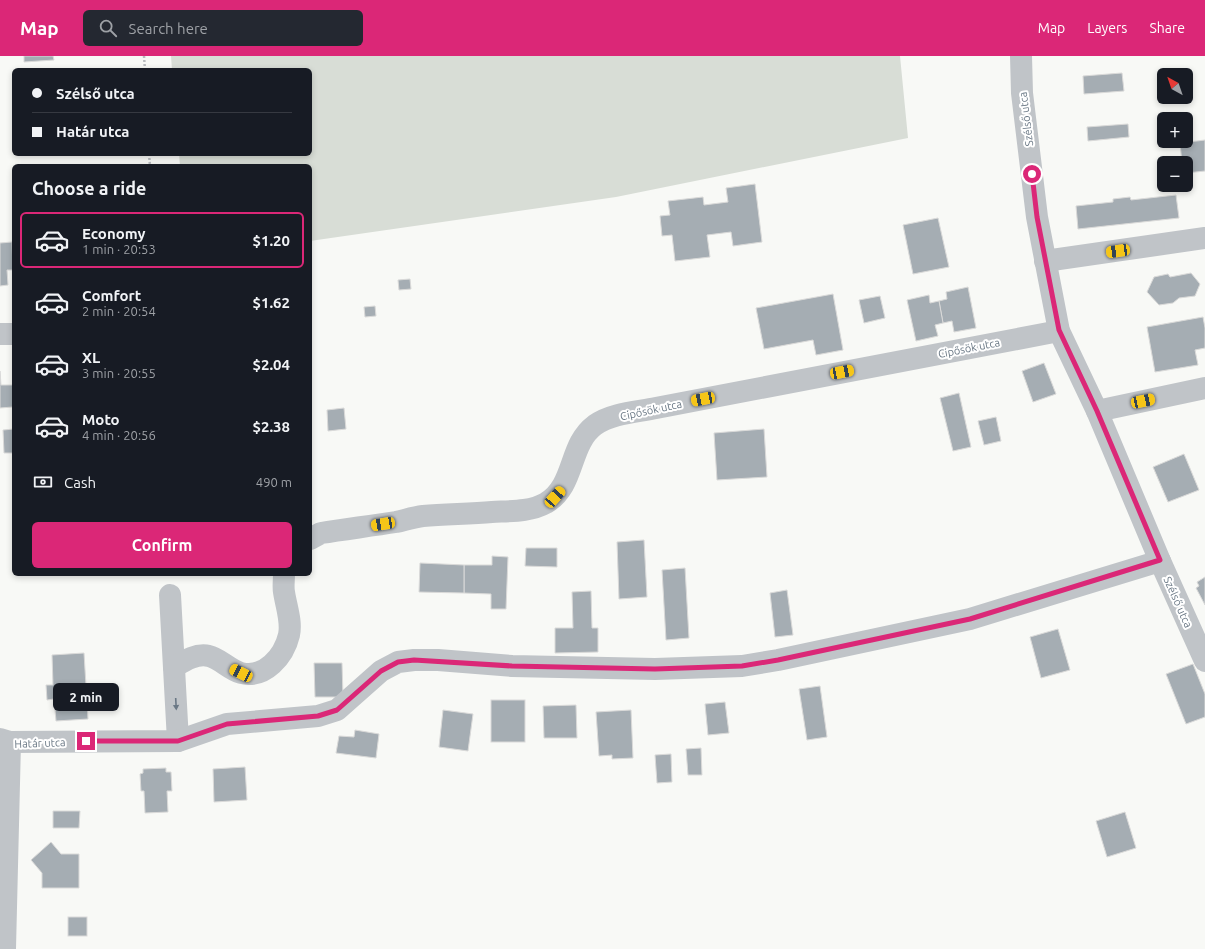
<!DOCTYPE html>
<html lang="en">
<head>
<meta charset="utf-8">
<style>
  body { margin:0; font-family:Ubuntu,sans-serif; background:#242831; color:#f1f3f6; height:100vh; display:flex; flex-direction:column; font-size:15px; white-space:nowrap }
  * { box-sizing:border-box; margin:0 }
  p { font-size:13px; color:#9ea1a6 }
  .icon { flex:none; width:22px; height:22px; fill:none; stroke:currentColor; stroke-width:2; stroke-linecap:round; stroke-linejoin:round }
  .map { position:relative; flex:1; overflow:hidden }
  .sheet { position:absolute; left:12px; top:108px; width:300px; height:412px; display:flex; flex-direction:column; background:#171b24; border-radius:6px; box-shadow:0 2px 6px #0003 }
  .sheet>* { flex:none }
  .hud { position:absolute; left:12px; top:12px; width:300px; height:88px; border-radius:6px; box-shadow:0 2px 6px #0003; display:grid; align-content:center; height:88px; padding:0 20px; background:#171b24 }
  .needle { width:26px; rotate:320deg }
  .fabs { position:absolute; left:1157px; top:12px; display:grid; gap:8px }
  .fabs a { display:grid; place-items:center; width:36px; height:36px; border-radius:6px; background:#171b24; box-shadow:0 2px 6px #0003; font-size:20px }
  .end { position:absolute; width:18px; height:18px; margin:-9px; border:5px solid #db2777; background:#fff; box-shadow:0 0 0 2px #fff }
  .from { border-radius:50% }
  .bubble { position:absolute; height:28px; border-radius:6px; background:#171b24; box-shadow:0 2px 6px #0003; font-size:13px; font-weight:700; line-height:28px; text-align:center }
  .car { position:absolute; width:12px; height:24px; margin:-12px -6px; border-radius:5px; box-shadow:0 0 3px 1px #0007; background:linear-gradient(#f5c518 24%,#345 0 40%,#f5c518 0 76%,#345 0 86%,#f5c518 0) }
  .hud b { display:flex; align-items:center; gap:14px; height:38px; font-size:15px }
  .hud b+b { border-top:1px solid #363941 }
  .hud i { width:10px; height:10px; background:#f1f3f6 }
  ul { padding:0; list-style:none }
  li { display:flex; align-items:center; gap:12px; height:56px; margin:0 8px 6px; padding:0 12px; border:2px solid transparent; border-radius:6px }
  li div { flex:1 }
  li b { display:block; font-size:15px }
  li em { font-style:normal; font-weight:700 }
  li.on { border-color:#db2777 }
  li>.icon { width:36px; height:36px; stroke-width:1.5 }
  h2 { padding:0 20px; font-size:18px; line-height:48px }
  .pay { display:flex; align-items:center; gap:10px; height:44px; padding:0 20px; font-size:15px }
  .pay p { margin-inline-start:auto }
  .button { display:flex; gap:8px; margin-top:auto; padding:8px 20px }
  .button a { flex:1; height:46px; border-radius:6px; background:#db2777; color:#fff; font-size:16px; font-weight:700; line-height:46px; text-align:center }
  header { display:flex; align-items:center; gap:24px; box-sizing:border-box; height:56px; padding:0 20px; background:#db2777; color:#fff }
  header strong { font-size:19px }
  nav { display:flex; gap:22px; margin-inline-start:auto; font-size:14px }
  .search { width:280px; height:36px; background:#242831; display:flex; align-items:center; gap:10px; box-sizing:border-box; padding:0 14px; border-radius:6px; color:#9ea1a6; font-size:15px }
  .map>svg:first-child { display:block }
  .green { fill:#d8ddd6 }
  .building { fill:#a5adb3; stroke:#dadad9 }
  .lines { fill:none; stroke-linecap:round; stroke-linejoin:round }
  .path { stroke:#b9bcbf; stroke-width:2.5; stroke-dasharray:2 2; stroke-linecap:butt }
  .minor { stroke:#c0c4c8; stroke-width:22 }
  .oneway { fill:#6a7885 }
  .route { stroke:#db2777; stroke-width:5 }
  .labels { text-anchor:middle; stroke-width:4; stroke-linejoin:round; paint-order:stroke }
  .street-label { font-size:11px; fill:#6a7885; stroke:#fff }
</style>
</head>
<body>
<header>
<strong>Map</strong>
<div class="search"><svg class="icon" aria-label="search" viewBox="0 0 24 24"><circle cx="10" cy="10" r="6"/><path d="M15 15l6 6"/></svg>Search here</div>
<nav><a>Map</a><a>Layers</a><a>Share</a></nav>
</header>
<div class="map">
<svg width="1205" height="893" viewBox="0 0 1205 893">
  <rect width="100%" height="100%" fill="#f8f9f6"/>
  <path class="green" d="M171,0H900L908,82L616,141L310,185V110H180L179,98H310V14H172Z"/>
  <g class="building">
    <path d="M24,0H53L54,4L24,6Z"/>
    <path d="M1122,17L1124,35L1084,38L1083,20Z"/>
    <path d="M1128,68L1129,81L1088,85L1087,71Z"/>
    <path d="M1205,84V115L1186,117V107H1182L1180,87Z"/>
    <path d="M755,128L762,186L733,190L731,176L707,179L710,201L675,205L672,179L662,180L660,160L670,159L668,145L703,141L704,149L728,146L726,132Z"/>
    <path d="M1176,139L1179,162L1078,173L1076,150L1113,146V143L1130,141L1131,144Z"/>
    <path d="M938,162L949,211L913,218L903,169Z"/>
    <path d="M12,186L13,214H7L8,229L0,230V187Z"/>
    <path d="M1191,217L1200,228L1195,240L1179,242L1173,247L1159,249L1147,236L1154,221L1168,218L1170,221Z"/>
    <path d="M410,223L411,233L399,234L398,224Z"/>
    <path d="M968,231L976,272L954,276L952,265L943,267L939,245L947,243L946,236Z"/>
    <path d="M833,238L843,294L816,299L813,284L764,293L756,252Z"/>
    <path d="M929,239L930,247L939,245L943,267L935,269L938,280L916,285L907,244Z"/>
    <path d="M880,240L885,262L864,267L859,244Z"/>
    <path d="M375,250L376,260L365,261L364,251Z"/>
    <path d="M1203,261L1205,272V292L1195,294L1198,309L1155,316L1147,271Z"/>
    <path d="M1044,307L1056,338L1033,346L1022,315Z"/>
    <path d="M0,315L1,329H13V351L0,352Z"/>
    <path d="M959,337L971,391L953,395L940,342Z"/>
    <path d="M344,352L346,373L328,375L327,354Z"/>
    <path d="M996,361L1001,385L984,389L978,365Z"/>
    <path d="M14,373V397H4L3,374Z"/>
    <path d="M764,373L767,421L717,424L714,377Z"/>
    <path d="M1184,398L1199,434L1168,446L1153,411Z"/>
    <path d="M644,484L647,541L619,543L617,486Z"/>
    <path d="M526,492H557V511L525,510Z"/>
    <path d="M492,500L508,501L506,553H491V538L464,537V509H492Z"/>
    <path d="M420,507L464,509V537L419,536Z"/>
    <path d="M685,512L689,582L666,584L662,514Z"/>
    <path d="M1205,521V549L1196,532L1199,530L1197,526Z"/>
    <path d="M787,534L793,579L775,581L770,537Z"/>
    <path d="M591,535L592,572H598V596L555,597V572H573L572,536Z"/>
    <path d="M1058,573L1070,614L1041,622L1030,581Z"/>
    <path d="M84,597L88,663L56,665L54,643L47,644L46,629H53L52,599Z"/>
    <path d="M314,607H342L343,641H315Z"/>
    <path d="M1193,608L1205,638V661L1186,668L1166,618Z"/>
    <path d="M820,630L827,681L807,684L799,633Z"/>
    <rect x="491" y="644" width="34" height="42"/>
    <path d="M725,646L729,677L708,679L705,648Z"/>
    <path d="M576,649L577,682H544L543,650Z"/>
    <path d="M443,654L473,658L468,695L439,691Z"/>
    <path d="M631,654L633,702L612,703V699L599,700L596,656Z"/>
    <path d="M355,674L379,678L376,702L336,697L339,680L354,681Z"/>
    <path d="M701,692L702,719H688L686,693Z"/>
    <path d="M671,698L672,726L657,727L655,699Z"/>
    <path d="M245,711L247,744L214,746L213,713Z"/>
    <path d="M166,712V716H171L172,735H167L168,756L145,757L144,735H141L140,718L143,717V713Z"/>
    <path d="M53,755H80L79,772H53Z"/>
    <path d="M1125,756L1136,792L1107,801L1096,765Z"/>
    <path d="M51,786L61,798H79V832H42V817L31,804Z"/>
    <rect x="68" y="861" width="19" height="19"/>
  </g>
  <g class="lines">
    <g class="path">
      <path d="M144,0L145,14"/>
      <path d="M149,98L150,110"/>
    </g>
    <g class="minor">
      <path d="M1021,0L1022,37L1037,161L1059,275L1097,355L1160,505L1205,605"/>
      <path d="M1045,205L1205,182"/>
      <path d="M0,278H14"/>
      <path d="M1097,355L1205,332"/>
      <path d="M310,483L321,477C346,473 371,470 396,466C405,464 414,461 423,460C446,458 469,458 492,456C510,455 530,456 546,447C576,429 568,389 595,369C612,357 637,356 656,352L1059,275"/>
      <path d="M170,539L178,685"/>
      <path d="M174,611C184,605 196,597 209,600C219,602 230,614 241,617C265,623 284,600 289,579C292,565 286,550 284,536C283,531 284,524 284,518"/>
      <path d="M0,683L10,686L178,685L227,668L318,660L337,654L381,615L398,606L414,604H438L512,610L655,613L742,610L778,604L970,563L1160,505"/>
      <path d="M5,893L10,686"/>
    </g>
  </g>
  <defs><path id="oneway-solid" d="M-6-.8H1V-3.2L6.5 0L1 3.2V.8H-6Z"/></defs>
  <use class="oneway" href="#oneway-solid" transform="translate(176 648) rotate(87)"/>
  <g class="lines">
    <path class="route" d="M86,685H178L227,668L318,660L337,654L381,615L398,606L414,604L512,610L655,613L742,610L778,604L970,563L1160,504L1097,355L1059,274L1037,161L1032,118"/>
  </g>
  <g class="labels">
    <g class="street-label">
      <text transform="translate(1026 63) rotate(-97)" y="4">Szélső utca</text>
      <text transform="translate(969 292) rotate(-11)" y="4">Cipősök utca</text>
      <text transform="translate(651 354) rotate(-12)" y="4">Cipősök utca</text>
      <text transform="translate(1178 546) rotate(66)" y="4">Szélső utca</text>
      <text transform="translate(40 687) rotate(-2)" y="4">Határ utca</text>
    </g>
  </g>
</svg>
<div class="fabs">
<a><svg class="needle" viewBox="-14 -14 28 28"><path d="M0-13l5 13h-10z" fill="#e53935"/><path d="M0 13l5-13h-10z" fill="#9ea1a6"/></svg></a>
<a>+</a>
<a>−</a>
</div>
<i class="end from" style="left:1032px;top:118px"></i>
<i class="end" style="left:86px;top:685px"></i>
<div class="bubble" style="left:53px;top:627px;width:66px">2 min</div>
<i class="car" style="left:1118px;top:195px;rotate:262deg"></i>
<i class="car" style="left:842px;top:316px;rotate:79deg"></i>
<i class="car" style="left:703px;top:343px;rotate:259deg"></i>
<i class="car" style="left:1143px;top:345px;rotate:78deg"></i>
<i class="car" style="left:555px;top:441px;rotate:42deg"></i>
<i class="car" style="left:383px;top:468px;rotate:261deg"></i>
<i class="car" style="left:241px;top:617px;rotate:296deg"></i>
<div class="hud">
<b><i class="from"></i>Szélső utca</b>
<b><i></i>Határ utca</b>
</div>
<section class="sheet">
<h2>Choose a ride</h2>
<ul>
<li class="on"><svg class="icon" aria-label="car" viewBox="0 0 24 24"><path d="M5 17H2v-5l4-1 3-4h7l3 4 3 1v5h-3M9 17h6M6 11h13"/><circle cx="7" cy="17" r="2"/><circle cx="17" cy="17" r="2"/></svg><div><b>Economy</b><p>1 min · 20:53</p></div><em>$1.20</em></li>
<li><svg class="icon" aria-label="car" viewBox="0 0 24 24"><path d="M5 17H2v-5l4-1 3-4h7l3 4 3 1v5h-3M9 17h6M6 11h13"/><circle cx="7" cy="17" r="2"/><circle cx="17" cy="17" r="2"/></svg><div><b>Comfort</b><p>2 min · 20:54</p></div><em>$1.62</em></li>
<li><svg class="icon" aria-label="car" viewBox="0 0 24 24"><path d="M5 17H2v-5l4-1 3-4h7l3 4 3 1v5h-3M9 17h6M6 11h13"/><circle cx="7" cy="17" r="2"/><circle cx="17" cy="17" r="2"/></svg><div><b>XL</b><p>3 min · 20:55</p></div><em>$2.04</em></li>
<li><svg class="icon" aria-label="car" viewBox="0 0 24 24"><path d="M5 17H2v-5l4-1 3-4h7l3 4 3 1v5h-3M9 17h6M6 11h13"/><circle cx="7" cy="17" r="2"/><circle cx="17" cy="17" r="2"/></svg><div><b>Moto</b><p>4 min · 20:56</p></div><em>$2.38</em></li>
</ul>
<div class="pay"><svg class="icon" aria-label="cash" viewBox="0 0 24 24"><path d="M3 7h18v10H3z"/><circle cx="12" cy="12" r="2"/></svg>Cash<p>490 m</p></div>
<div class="button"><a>Confirm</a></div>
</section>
</div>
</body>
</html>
